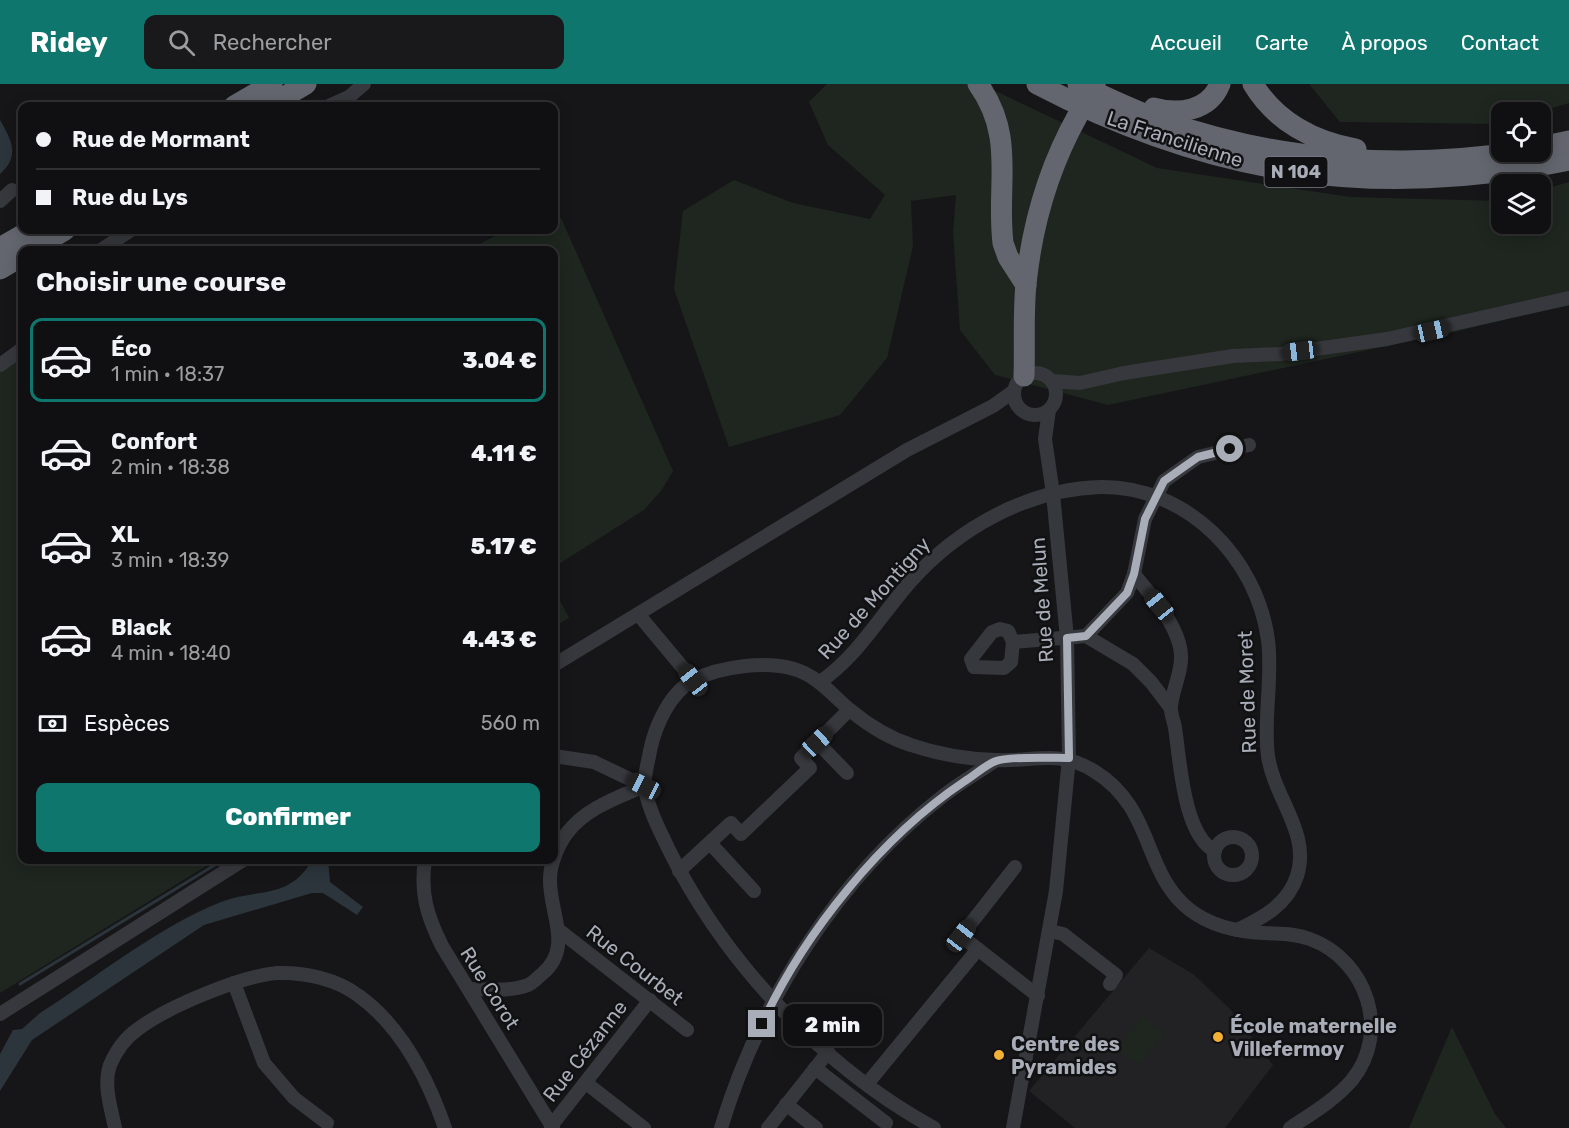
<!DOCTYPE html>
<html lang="fr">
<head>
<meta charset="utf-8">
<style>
  body { margin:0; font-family:Rubik,sans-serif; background:#19191b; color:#f1f3f6; height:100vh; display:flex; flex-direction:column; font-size:22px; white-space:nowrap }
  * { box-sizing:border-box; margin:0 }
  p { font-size:20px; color:#9c9d9f }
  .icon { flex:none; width:33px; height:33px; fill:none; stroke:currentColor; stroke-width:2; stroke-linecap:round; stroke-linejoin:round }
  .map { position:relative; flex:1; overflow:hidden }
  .side { position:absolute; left:18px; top:162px; width:540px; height:618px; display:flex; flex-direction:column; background:#101012; border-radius:12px; box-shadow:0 3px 15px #0003,0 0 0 2px #303032 }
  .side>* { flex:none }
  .top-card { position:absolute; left:18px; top:18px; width:540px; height:132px; border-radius:12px; box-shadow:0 3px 15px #0003,0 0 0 2px #303032; display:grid; align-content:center; height:132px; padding:0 18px; background:#101012 }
  .controls { position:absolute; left:1491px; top:18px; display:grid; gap:12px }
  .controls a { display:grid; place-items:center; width:60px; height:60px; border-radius:12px; background:#101012; box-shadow:0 3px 15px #0003,0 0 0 2px #303032; font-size:30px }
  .end { position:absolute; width:27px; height:27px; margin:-14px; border:8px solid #a8adb8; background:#111; box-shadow:0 0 0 3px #111 }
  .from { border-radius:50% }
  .bubble { position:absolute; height:42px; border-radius:12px; background:#101012; box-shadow:0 3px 15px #0003,0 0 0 2px #303032; font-size:20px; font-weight:800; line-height:42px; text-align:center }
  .car { position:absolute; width:18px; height:36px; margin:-18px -9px; border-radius:8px; box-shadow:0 0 4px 2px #0007; background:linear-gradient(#222 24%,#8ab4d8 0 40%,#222 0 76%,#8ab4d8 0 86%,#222 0) }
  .top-card b { display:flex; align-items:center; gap:21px; height:57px; font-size:22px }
  .top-card b+b { border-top:2px solid #303032 }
  .top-card i { width:15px; height:15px; background:#f1f3f6 }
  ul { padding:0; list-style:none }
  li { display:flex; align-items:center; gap:18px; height:84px; margin:0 12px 9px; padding:0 6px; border:3px solid transparent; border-radius:12px }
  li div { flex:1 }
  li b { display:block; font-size:22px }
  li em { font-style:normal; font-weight:800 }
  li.active { border-color:#0f766e }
  li>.icon { width:54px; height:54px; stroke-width:1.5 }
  h2 { padding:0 18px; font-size:27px; line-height:72px }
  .pay { display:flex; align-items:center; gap:15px; height:66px; padding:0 18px; font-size:22px }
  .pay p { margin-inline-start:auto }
  .primary-button { display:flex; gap:12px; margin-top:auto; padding:12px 18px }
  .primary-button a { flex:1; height:69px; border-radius:12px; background:#0f766e; color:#fff; font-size:24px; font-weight:800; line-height:69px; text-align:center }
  header { display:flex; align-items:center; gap:36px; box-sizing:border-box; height:84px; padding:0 30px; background:#0f766e; color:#fff }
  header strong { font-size:28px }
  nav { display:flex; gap:33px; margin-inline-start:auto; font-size:21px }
  .search { width:420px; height:54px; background:#19191b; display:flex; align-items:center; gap:15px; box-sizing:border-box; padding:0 21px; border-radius:12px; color:#9c9d9f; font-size:22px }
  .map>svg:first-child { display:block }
  .built { fill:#222225 }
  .green { fill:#1e261f }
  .water { fill:#2c353c }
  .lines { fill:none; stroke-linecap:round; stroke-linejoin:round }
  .stream { stroke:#2c353c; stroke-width:3 }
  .minor { stroke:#37383d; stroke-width:14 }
  .highway { stroke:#63666e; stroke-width:21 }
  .highway-bridge { stroke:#63666e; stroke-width:21 }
  .route { stroke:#a8adb8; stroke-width:8 }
  .poi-dot { fill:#f2b134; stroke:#111113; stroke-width:2 }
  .labels { text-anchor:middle; stroke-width:5; stroke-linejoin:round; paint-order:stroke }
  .shield { fill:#111113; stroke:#7b7e86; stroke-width:1.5 }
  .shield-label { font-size:18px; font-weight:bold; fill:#a8adb8 }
  .street-label { font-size:20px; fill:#a8adb8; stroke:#111113 }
  .poi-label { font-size:20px; font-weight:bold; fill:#a8adb8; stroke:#111113; text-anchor:start }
</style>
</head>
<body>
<header>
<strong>Ridey</strong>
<div class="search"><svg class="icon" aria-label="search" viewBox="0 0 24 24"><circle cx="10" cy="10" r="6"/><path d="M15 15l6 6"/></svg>Rechercher</div>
<nav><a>Accueil</a><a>Carte</a><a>À propos</a><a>Contact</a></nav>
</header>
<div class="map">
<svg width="1569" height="1044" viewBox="0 0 1569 1044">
  <rect width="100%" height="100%" fill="#161618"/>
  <path class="built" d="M1149,864L1193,890L1229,924L1273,981L1225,1044H1075L1029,1007Z"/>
  <g class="green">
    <path d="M827,0H981L1157,84L1351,113L1501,117L1502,140H1540L1541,106L1569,98V220L1458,247L1108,321L995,291L960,246L953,149L956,111L911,117L913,162L887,274L840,331L729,363L674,205L683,127L734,96L793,119L870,135L885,111L828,61L809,18Z"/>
    <path d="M1309,0H1569V19L1539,28H1502L1501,40L1340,38Z"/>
    <path d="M561,134L673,387L661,407L644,426L554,483V166H471C503,144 515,146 554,146V136Z"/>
    <path d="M22,264V776H216L0,909V277Z"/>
    <path d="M554,505L569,534L554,543Z"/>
    <path d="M1143,932L1165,949L1139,981L1118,964Z"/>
    <path d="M1452,943L1495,1030L1506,1044H1409Z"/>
  </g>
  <g class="water">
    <path d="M0,36C12,57 20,72 0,90Z"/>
    <path d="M312,776H328L330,798L363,823L357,831L323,809H312L204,841L32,956L0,1007V970L13,946L22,945L40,929C95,894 161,841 221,818C257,804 290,816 312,776Z"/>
  </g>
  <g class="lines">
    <path class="stream" d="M20,900L223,776"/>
    <g class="minor">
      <path d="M329,22L349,13L364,0"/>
      <path d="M0,117L12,106"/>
      <path d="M101,166L131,146"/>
      <path d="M0,281L22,265"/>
      <circle cx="1035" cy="310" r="21"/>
      <path d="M1052,297L1080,299L1124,289L1233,272L1280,270L1387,255L1569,214"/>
      <path d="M1134,490C1151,512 1171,532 1179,559C1186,582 1173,601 1171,622C1170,629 1174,637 1175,644C1180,675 1183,751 1215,767"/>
      <path d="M638,530L693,596"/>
      <path d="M1000,545L1008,547L1013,558L1011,578L1004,584L974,583L971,575L992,548Z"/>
      <path d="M1086,552L1127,509L1134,490L1145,435L1164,397L1198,373L1249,361"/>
      <path d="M1013,558L1086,552L1133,580L1151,598L1170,623"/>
      <path d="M554,581L907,366L993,322L1014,307"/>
      <path d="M820,598C858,572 880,532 910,498C958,444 1028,405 1101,403C1187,402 1257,474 1268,556C1273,595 1263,634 1268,672C1274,714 1311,749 1297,792C1288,820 1263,834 1237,846"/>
      <path d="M817,658L847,689"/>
      <path d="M554,672L594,678L644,702"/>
      <circle cx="1233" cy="772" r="19"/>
      <path d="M710,759L754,807"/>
      <path d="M425,776C420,809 427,832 442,862L553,1044"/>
      <path d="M1015,783L961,852L1038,912"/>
      <path d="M679,787L731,739L741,750L810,684L801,674L849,626"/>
      <path d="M560,847L687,946"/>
      <path d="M1050,847L1063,850L1116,891L1110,900"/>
      <path d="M234,899L264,979L294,1014L327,1039"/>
      <path d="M469,905C487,905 510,908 528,901C533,899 538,893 542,890C574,863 549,829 550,795C550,780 558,761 567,749C586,724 617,714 644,702"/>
      <path d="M0,930L243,776"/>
      <path d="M815,984L886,1039"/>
      <path d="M586,999L644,1044"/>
      <path d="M867,1000L978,865"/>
      <path d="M786,1020L816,1044"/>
      <path d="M551,1042L650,916"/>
      <path d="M115,1044C111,1024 103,1001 110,981C116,967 125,954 138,945C167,923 241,892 277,889C304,888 337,895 359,912C402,943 428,995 445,1044"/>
      <path d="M721,1044C759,918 838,793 943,712C960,699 979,688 996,676"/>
      <path d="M768,1044L828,968"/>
      <path d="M934,1044C823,983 724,878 668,764C659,745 649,726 645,705C643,694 648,679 650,667C655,642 670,608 694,596C721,582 766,577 794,585C818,592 832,611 850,626C868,641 889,654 911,661C937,670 969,675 996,676C1034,678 1059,665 1094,687C1155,724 1142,789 1190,826C1211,842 1238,848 1264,849C1280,850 1294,849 1310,855C1367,876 1391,948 1352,996C1335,1016 1311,1030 1290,1044"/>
      <path d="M1013,1044L1056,807L1069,674L1067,554L1053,410L1045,355L1049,326"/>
    </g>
    <g class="highway">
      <path d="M978,0C1016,53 996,100 1003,159L1008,173L1026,201"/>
      <path d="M1037,0C1213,92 1375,116 1569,76"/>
      <path d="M1078,0C1107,14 1136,28 1166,38C1278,77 1401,86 1519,68"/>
      <path d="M1253,0C1275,37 1314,58 1356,65"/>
      <path d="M234,22L272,0"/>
      <path d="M269,22L306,0"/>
      <path d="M1154,24C1179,31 1209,27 1220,0"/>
      <path d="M1540,63L1569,57"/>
      <path d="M0,164L31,146"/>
      <path d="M31,166L65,146"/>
      <path d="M0,185L22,172"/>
      <path d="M1024,292C1025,261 1023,231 1026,200C1032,141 1049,83 1078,31"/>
    </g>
    <path class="highway-bridge" d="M1087,14L1095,1"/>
  </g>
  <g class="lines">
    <path class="route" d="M762,940C804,849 881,753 965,697C975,691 985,681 996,677C1009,672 1052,674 1069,674L1067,554L1086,552L1127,509L1134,490L1145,435L1164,397L1198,373L1230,365"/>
  </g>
  <g class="poi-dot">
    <circle cx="1218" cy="953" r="6"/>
    <circle cx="999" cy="971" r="6"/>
  </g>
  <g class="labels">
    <rect class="shield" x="1264.5" y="73" width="63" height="30" rx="4.5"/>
    <g class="shield-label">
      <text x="1296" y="94">N 104</text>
    </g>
    <g class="street-label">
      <text transform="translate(1175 55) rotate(18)" y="7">La Francilienne</text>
      <text transform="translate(874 514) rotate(-48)" y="7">Rue de Montigny</text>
      <text transform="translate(1042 516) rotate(-94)" y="7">Rue de Melun</text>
      <text transform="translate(1247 608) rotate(-92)" y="7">Rue de Moret</text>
      <text transform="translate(635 881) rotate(38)" y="7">Rue Courbet</text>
      <text transform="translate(490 904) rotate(58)" y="7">Rue Corot</text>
      <text transform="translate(585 967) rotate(-52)" y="7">Rue Cézanne</text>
    </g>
    <g class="poi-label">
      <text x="1230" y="949">École maternelle<tspan x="1230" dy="23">Villefermoy</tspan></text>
      <text x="1011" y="967">Centre des<tspan x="1011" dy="23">Pyramides</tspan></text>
    </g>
  </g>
</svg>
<div class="controls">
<a><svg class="icon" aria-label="locate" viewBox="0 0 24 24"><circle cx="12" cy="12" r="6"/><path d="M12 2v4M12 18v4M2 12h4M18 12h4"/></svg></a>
<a><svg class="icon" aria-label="layers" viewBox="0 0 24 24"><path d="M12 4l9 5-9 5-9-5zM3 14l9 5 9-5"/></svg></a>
</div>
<i class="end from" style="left:1230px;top:365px"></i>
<i class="end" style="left:762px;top:940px"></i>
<div class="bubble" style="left:783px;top:920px;width:99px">2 min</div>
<i class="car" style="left:1432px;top:247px;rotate:77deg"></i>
<i class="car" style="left:1300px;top:267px;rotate:263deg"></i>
<i class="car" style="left:1159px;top:521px;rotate:321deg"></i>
<i class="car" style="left:693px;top:596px;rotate:322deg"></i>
<i class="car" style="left:817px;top:658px;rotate:47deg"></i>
<i class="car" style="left:644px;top:702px;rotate:297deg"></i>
<i class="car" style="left:961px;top:852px;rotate:38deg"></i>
<div class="top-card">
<b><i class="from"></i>Rue de Mormant</b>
<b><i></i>Rue du Lys</b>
</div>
<section class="side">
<h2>Choisir une course</h2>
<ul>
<li class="active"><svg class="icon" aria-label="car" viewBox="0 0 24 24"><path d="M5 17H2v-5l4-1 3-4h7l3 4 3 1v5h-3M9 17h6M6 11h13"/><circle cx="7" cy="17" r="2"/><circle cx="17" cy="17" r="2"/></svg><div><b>Éco</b><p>1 min · 18:37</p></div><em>3.04 €</em></li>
<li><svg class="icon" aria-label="car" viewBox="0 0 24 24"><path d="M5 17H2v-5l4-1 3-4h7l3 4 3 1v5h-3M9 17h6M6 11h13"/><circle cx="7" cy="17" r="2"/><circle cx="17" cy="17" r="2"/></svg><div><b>Confort</b><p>2 min · 18:38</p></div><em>4.11 €</em></li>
<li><svg class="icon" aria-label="car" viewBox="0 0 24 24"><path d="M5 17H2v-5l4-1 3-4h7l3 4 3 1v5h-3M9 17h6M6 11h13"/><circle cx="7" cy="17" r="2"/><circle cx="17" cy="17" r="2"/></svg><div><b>XL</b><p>3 min · 18:39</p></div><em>5.17 €</em></li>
<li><svg class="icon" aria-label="car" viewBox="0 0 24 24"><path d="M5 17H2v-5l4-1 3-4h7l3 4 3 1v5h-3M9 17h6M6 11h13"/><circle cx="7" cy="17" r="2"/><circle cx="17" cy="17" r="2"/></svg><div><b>Black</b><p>4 min · 18:40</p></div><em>4.43 €</em></li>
</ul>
<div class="pay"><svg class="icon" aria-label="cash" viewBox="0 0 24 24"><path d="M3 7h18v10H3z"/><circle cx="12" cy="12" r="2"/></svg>Espèces<p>560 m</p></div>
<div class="primary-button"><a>Confirmer</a></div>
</section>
</div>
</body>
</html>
